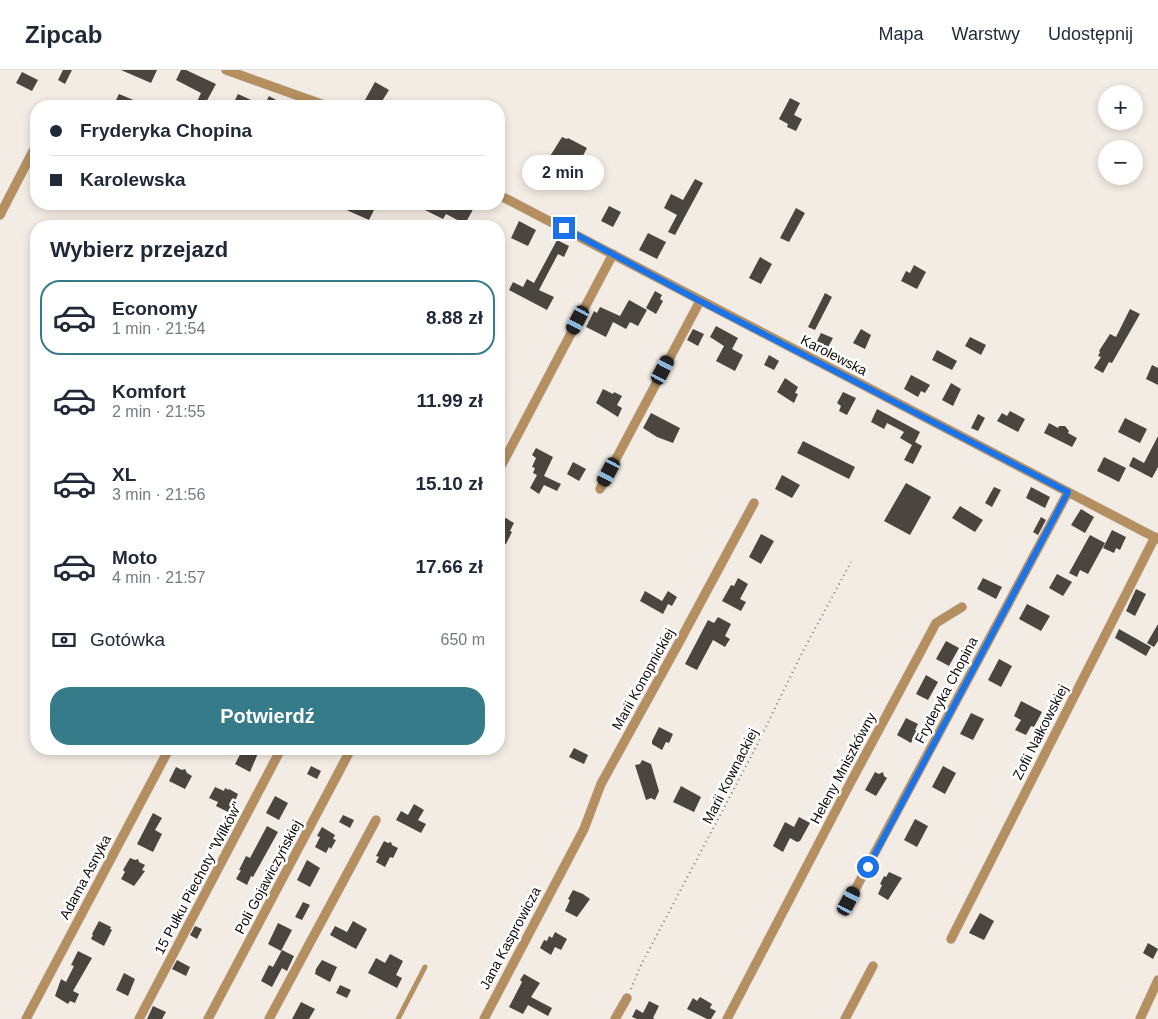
<!DOCTYPE html>
<html lang="pl">
<head>
<meta charset="utf-8">
<style>
  body { margin:0; font-family:Helvetica,sans-serif; background:#f6f6f7; color:#1f2937; height:100vh; display:flex; flex-direction:column; font-size:19px; white-space:nowrap }
  * { box-sizing:border-box; margin:0 }
  p { font-size:16px; color:#747a83 }
  .icon { flex:none; width:28px; height:28px; fill:none; stroke:currentColor; stroke-width:2; stroke-linecap:round; stroke-linejoin:round }
  .map { position:relative; flex:1; overflow:hidden }
  .panel { position:absolute; left:30px; top:150px; width:475px; height:535px; display:flex; flex-direction:column; background:#fff; border-radius:20px; box-shadow:0 2px 8px #0003 }
  .panel>* { flex:none }
  .banner { position:absolute; left:30px; top:30px; width:475px; height:110px; border-radius:20px; box-shadow:0 2px 8px #0003; display:grid; align-content:center; height:110px; padding:0 20px; background:#fff }
  .tools { position:absolute; left:1098px; top:15px; display:grid; gap:10px }
  .tools a { display:grid; place-items:center; width:45px; height:45px; border-radius:50%; background:#fff; box-shadow:0 2px 8px #0003; font-size:25px }
  .end { position:absolute; width:22px; height:22px; margin:-11px; border:6px solid #1a73e8; background:#fff; box-shadow:0 0 0 2px #fff }
  .from { border-radius:50% }
  .bubble { position:absolute; height:35px; border-radius:18px; background:#fff; box-shadow:0 2px 8px #0003; font-size:16px; font-weight:600; line-height:35px; text-align:center }
  .car { position:absolute; width:15px; height:30px; margin:-15px -8px; border-radius:6px; box-shadow:0 0 4px 1px #0007; background:linear-gradient(#222 24%,#8ab4d8 0 40%,#222 0 76%,#8ab4d8 0 86%,#222 0) }
  .banner b { display:flex; align-items:center; gap:18px; height:48px; font-size:19px }
  .banner b+b { border-top:1px solid #e0e1e3 }
  .banner i { width:12px; height:12px; background:#1f2937 }
  ul { padding:0; list-style:none }
  li { display:flex; align-items:center; gap:15px; height:75px; margin:0 10px 8px; padding:0 10px; border:2px solid transparent; border-radius:20px }
  li div { flex:1 }
  li b { display:block; font-size:19px }
  li em { font-style:normal; font-weight:600 }
  li.current { border-color:#367b89 }
  li>.icon { width:45px; height:45px; stroke-width:1.5 }
  h2 { padding:0 20px; font-size:22px; line-height:60px }
  .pay { display:flex; align-items:center; gap:12px; height:55px; padding:0 20px; font-size:19px }
  .pay p { margin-inline-start:auto }
  .button { display:flex; gap:10px; margin-top:auto; padding:10px 20px }
  .button a { flex:1; height:58px; border-radius:20px; background:#367b89; color:#fff; font-size:20px; font-weight:600; line-height:58px; text-align:center }
  header { display:flex; align-items:center; gap:30px; box-sizing:border-box; height:70px; padding:0 25px; background:#fff; border-bottom:1px solid #e0e1e3 }
  header strong { font-size:24px }
  nav { display:flex; gap:28px; margin-inline-start:auto; font-size:18px }
  .map>svg:first-child { display:block }
  .building { fill:#4b453f }
  .lines { fill:none; stroke-linecap:round; stroke-linejoin:round }
  .lane-casing { stroke:#cfc8c1; stroke-width:5.5 }
  .street-casing { stroke:#cfc8c1; stroke-width:10 }
  .path { stroke:#7f7a75; stroke-width:2; stroke-dasharray:1 4; stroke-linecap:butt }
  .lane { stroke:#b58f60; stroke-width:4.5 }
  .street { stroke:#b58f60; stroke-width:9 }
  .route { stroke:#1a73e8; stroke-width:6 }
  .labels { text-anchor:middle; stroke-width:5; stroke-linejoin:round; paint-order:stroke }
  .street-label { font-size:14px; fill:#100d0b; stroke:#fff }
</style>
</head>
<body>
<header>
<strong>Zipcab</strong>
<nav><a>Mapa</a><a>Warstwy</a><a>Udostępnij</a></nav>
</header>
<div class="map">
<svg width="1158" height="949" viewBox="0 0 1158 949">
  <rect width="100%" height="100%" fill="#f3ece4"/>
  <g class="building">
    <path d="M63,0H72L65,14L58,10Z"/>
    <path d="M121,0H157L151,13Z"/>
    <path d="M181,0H186L216,14L204,36H195L201,23L176,10Z"/>
    <path d="M22,2L38,10L32,21L16,13Z"/>
    <path d="M375,12L389,20L379,36H376L365,30Z"/>
    <path d="M119,24L148,36H113Z"/>
    <path d="M238,24L264,36L269,26L287,36H239L233,34Z"/>
    <path d="M790,28L800,33L794,45L802,49L796,61L787,57L788,54L779,49Z"/>
    <path d="M562,67L567,69L568,68L587,78L578,95L563,87L558,96L547,91Z"/>
    <path d="M695,109L703,113L675,165L668,162L677,145L664,138L671,124L683,130Z"/>
    <path d="M333,134H366L375,138L369,150Z"/>
    <path d="M413,134H476L465,154L446,144L443,149Z"/>
    <path d="M609,136L621,142L613,157L601,151Z"/>
    <path d="M796,138L805,143L789,172L780,168Z"/>
    <path d="M519,151L536,160L528,176L511,168Z"/>
    <path d="M648,163L666,172L657,189L639,180Z"/>
    <path d="M557,170L569,176L564,187L558,184L539,220L554,227L547,240L509,220L513,212L523,217L527,209L534,213Z"/>
    <path d="M760,187L772,194L761,214L749,208Z"/>
    <path d="M914,195L926,202L917,219L901,211L906,201L910,203Z"/>
    <path d="M655,221L662,225L660,229L663,231L656,244L646,238Z"/>
    <path d="M825,223L832,227L815,260L808,257Z"/>
    <path d="M629,230L647,240L638,256L630,252L626,259L613,252L606,267L586,257L594,241L597,243L600,237L620,246Z"/>
    <path d="M1130,239L1140,244L1112,293L1109,292L1103,303L1094,298L1101,287L1098,286L1100,282L1099,281L1110,264L1116,267Z"/>
    <path d="M716,256L738,268L732,279L743,285L735,301L716,291L724,276L710,267Z"/>
    <path d="M693,259L704,264L698,276L687,270Z"/>
    <path d="M861,259L871,265L865,279L853,273Z"/>
    <path d="M821,263L833,268L827,279L816,273Z"/>
    <path d="M970,267L986,275L981,285L965,276Z"/>
    <path d="M937,280L957,291L952,300L932,290Z"/>
    <path d="M769,285L779,291L774,300L764,295Z"/>
    <path d="M1152,295L1158,298V315L1146,309Z"/>
    <path d="M911,305L930,315L925,323L921,321L918,327L904,319Z"/>
    <path d="M785,308L798,317L795,323L798,324L794,333L777,322Z"/>
    <path d="M951,313L961,319L953,336L942,330Z"/>
    <path d="M603,319L613,324L614,322L622,326L617,335L622,338L618,347L596,333Z"/>
    <path d="M843,322L856,328L847,345L839,341L841,336L837,333Z"/>
    <path d="M877,339L920,362L915,372L922,376L913,394L904,390L912,375L900,368L904,362L887,353L884,359L871,352Z"/>
    <path d="M1010,341L1025,349L1018,362L997,351L1002,343L1007,346Z"/>
    <path d="M651,343L680,358L673,373L657,367L643,358Z"/>
    <path d="M978,344L985,348L978,361L971,358Z"/>
    <path d="M1125,348L1147,359L1140,373L1118,362Z"/>
    <path d="M1049,353L1058,358L1059,356H1065L1069,361L1068,363L1077,368L1072,377L1044,363Z"/>
    <path d="M1158,366V397L1152,408L1129,396L1133,387L1144,393Z"/>
    <path d="M803,371L855,397L849,409L797,383Z"/>
    <path d="M536,378L553,387L544,406L561,414L557,421L544,415L539,424L530,418L537,405L533,403L535,398L532,397L536,388L532,385Z"/>
    <path d="M1104,387L1126,398L1119,412L1097,401Z"/>
    <path d="M573,392L586,399L579,411L567,404Z"/>
    <path d="M782,405L800,415L792,428L775,419Z"/>
    <path d="M906,413L931,427L910,465L884,451Z"/>
    <path d="M994,417L1001,420L992,437L985,433Z"/>
    <path d="M1031,417L1050,427L1045,438L1026,428Z"/>
    <path d="M960,436L983,450L975,462L952,448Z"/>
    <path d="M1081,439L1094,447L1085,463L1071,455Z"/>
    <path d="M499,444L514,453L510,461L512,462L506,474L499,470Z"/>
    <path d="M1041,447L1046,450L1038,465L1033,462Z"/>
    <path d="M1112,460L1126,467L1120,480L1116,478L1114,483L1103,478Z"/>
    <path d="M761,464L774,471L761,494L749,487Z"/>
    <path d="M1090,465L1105,473L1088,504L1080,500L1077,507L1069,503Z"/>
    <path d="M1057,504L1072,512L1063,526L1049,518Z"/>
    <path d="M738,508L748,514L740,529L746,532L741,541L722,531L731,515L734,516Z"/>
    <path d="M983,508L1002,517L996,529L977,519Z"/>
    <path d="M1136,519L1146,524L1135,546L1126,541Z"/>
    <path d="M645,521L662,531L668,521L677,527L672,536L668,534L663,544L640,531Z"/>
    <path d="M1027,534L1050,546L1041,561L1019,549Z"/>
    <path d="M718,547L731,554L725,566L730,569L725,577L713,570L697,600L685,594L708,550L714,553Z"/>
    <path d="M1158,554V571L1154,577L1147,573Z"/>
    <path d="M1119,559L1151,577L1146,586L1115,568Z"/>
    <path d="M946,571L959,578L949,596L936,589Z"/>
    <path d="M999,589L1012,596L1001,617L988,610Z"/>
    <path d="M926,605L938,612L928,630L916,624Z"/>
    <path d="M1021,631L1042,642L1034,657L1031,656L1026,665L1015,660L1021,650L1014,646Z"/>
    <path d="M971,643L984,649L973,670L960,664Z"/>
    <path d="M906,648L918,654L915,660L917,661L911,673L897,665Z"/>
    <path d="M659,657L673,664L669,673L666,672L662,680L652,674V671Z"/>
    <path d="M574,678L588,685L584,694L569,687Z"/>
    <path d="M243,679H255L259,681L250,702L235,694Z"/>
    <path d="M642,690L651,694L659,721L655,730L651,728L646,730L635,695L640,694Z"/>
    <path d="M311,696L321,701L317,709L307,704Z"/>
    <path d="M943,696L956,703L945,724L932,717Z"/>
    <path d="M176,697L182,700L185,699L187,703L192,706L185,719L169,711Z"/>
    <path d="M875,702L879,704L883,702L884,706L887,708L876,726L865,720Z"/>
    <path d="M681,716L701,727L694,742L673,732Z"/>
    <path d="M215,717L224,721L225,718L229,720V719L238,724L230,743L216,736L218,732L209,728Z"/>
    <path d="M275,726L288,733L279,750L266,743Z"/>
    <path d="M414,734L424,740L418,750L426,754L421,763L396,750L401,741L408,745Z"/>
    <path d="M153,743L162,748L155,760L162,764L153,782L137,774Z"/>
    <path d="M343,745L354,750L350,758L339,752Z"/>
    <path d="M799,747L810,753L800,771L797,772L790,768L783,782L773,776L785,752L794,757Z"/>
    <path d="M915,749L928,756L917,777L904,770Z"/>
    <path d="M267,756L278,762L253,807L251,806L247,815L236,809L241,800H239L246,786L250,788Z"/>
    <path d="M322,757L335,765L333,769L336,770L331,779L329,777L326,783L315,777L320,767L317,766Z"/>
    <path d="M384,771L388,773L391,772L392,775L398,778L393,788L390,787L385,797L376,792L379,787L376,786Z"/>
    <path d="M130,788L135,790L138,789L139,792L145,795L142,800L145,801L134,816L121,809L125,802L123,800Z"/>
    <path d="M307,790L320,798L310,817L297,810Z"/>
    <path d="M889,802L902,808L888,830L878,824L882,815L880,814L884,806L886,807Z"/>
    <path d="M573,820L583,824L590,829L577,847L565,841L570,830L568,829Z"/>
    <path d="M303,832L310,835L302,850L295,847Z"/>
    <path d="M980,843L994,851L984,870L969,863Z"/>
    <path d="M99,851L111,857L110,859L112,860L104,876L91,869L93,865L92,864Z"/>
    <path d="M353,851L367,859L356,879L330,865L335,856L347,862Z"/>
    <path d="M278,853L292,860L281,881L268,874Z"/>
    <path d="M195,856L202,859L197,869L190,865Z"/>
    <path d="M555,862L567,869L561,880L555,877L551,885L540,878L544,870L547,871L549,866L552,868Z"/>
    <path d="M1148,873L1158,879L1153,889L1143,883Z"/>
    <path d="M282,880L294,886L287,901L282,898L272,917L261,911L269,895L273,897Z"/>
    <path d="M78,881L92,888L73,921L79,924L75,933L70,931L68,934L55,926L61,909L66,912L74,896L71,895Z"/>
    <path d="M390,884L403,891L396,905L402,908L397,918L368,903L376,888L385,893Z"/>
    <path d="M177,890L190,897L186,906L172,899Z"/>
    <path d="M322,890L337,897L330,912L315,904L316,899Z"/>
    <path d="M124,903L135,909L128,926L116,920Z"/>
    <path d="M524,904L540,913L531,927L552,938L548,946L528,935L523,944L509,937L522,912L520,910Z"/>
    <path d="M340,915L351,920L347,928L336,923Z"/>
    <path d="M700,927L712,934L710,938L716,941L711,949H707L687,939L693,928L697,931Z"/>
    <path d="M649,931L659,936L653,948L655,949H637L632,947L636,939L643,943Z"/>
    <path d="M301,932L315,939L309,949H292Z"/>
    <path d="M153,936L166,942L162,949H147Z"/>
  </g>
  <g class="lines">
    <g class="lane-casing">
      <path id="lane" d="M398,949L425,897"/>
    </g>
    <g class="street-casing">
      <g id="street">
        <path d="M226,0L327,36"/>
        <path d="M499,125L1158,469"/>
        <path d="M0,145L33,81"/>
        <path d="M499,400L613,184"/>
        <path d="M600,419L700,231"/>
        <path d="M849,831L1068,422"/>
        <path d="M951,869L1155,467"/>
        <path d="M26,949L169,679"/>
        <path d="M139,949L281,679"/>
        <path d="M208,949L351,679"/>
        <path d="M269,949L376,750"/>
        <path d="M484,949L584,759L601,714L676,578L754,433"/>
        <path d="M615,949L627,928"/>
        <path d="M727,949L846,721L936,553L962,537"/>
        <path d="M845,949L873,896"/>
        <path d="M1140,949L1158,910"/>
      </g>
    </g>
    <path class="path" d="M631,919L640,897L756,677L802,583L851,492"/>
    <use href="#lane" class="lane"/>
    <use href="#street" class="street"/>
  </g>
  <g class="lines">
    <path class="route" d="M564,158L700,231L1068,422L868,797"/>
  </g>
  <g class="labels">
    <g class="street-label">
      <text transform="translate(834 285) rotate(27)" y="5">Karolewska</text>
      <text transform="translate(643 609) rotate(-61)" y="5">Marii Konopnickiej</text>
      <text transform="translate(946 620) rotate(-62)" y="5">Fryderyka Chopina</text>
      <text transform="translate(1040 662) rotate(-63)" y="5">Zofii Nałkowskiej</text>
      <text transform="translate(843 698) rotate(-62)" y="5">Heleny Mniszkówny</text>
      <text transform="translate(730 706) rotate(-63)" y="5">Marii Kownackiej</text>
      <text transform="translate(85 807) rotate(-62)" y="5">Adama Asnyka</text>
      <text transform="translate(268 807) rotate(-62)" y="5">Poli Gojawiczyńskiej</text>
      <text transform="translate(198 808) rotate(-62)" y="5">15 Pułku Piechoty "Wilków"</text>
      <text transform="translate(510 868) rotate(-62)" y="5">Jana Kasprowicza</text>
    </g>
  </g>
</svg>
<div class="tools">
<a>+</a>
<a>−</a>
</div>
<i class="end from" style="left:868px;top:797px"></i>
<i class="end" style="left:564px;top:158px"></i>
<div class="bubble" style="left:522px;top:85px;width:82px">2 min</div>
<i class="car" style="left:578px;top:250px;rotate:208deg"></i>
<i class="car" style="left:663px;top:300px;rotate:28deg"></i>
<i class="car" style="left:609px;top:402px;rotate:208deg"></i>
<i class="car" style="left:849px;top:831px;rotate:28deg"></i>
<div class="banner">
<b><i class="from"></i>Fryderyka Chopina</b>
<b><i></i>Karolewska</b>
</div>
<section class="panel">
<h2>Wybierz przejazd</h2>
<ul>
<li class="current"><svg class="icon" aria-label="car" viewBox="0 0 24 24"><path d="M5 17H2v-5l4-1 3-4h7l3 4 3 1v5h-3M9 17h6M6 11h13"/><circle cx="7" cy="17" r="2"/><circle cx="17" cy="17" r="2"/></svg><div><b>Economy</b><p>1 min · 21:54</p></div><em>8.88 zł</em></li>
<li><svg class="icon" aria-label="car" viewBox="0 0 24 24"><path d="M5 17H2v-5l4-1 3-4h7l3 4 3 1v5h-3M9 17h6M6 11h13"/><circle cx="7" cy="17" r="2"/><circle cx="17" cy="17" r="2"/></svg><div><b>Komfort</b><p>2 min · 21:55</p></div><em>11.99 zł</em></li>
<li><svg class="icon" aria-label="car" viewBox="0 0 24 24"><path d="M5 17H2v-5l4-1 3-4h7l3 4 3 1v5h-3M9 17h6M6 11h13"/><circle cx="7" cy="17" r="2"/><circle cx="17" cy="17" r="2"/></svg><div><b>XL</b><p>3 min · 21:56</p></div><em>15.10 zł</em></li>
<li><svg class="icon" aria-label="car" viewBox="0 0 24 24"><path d="M5 17H2v-5l4-1 3-4h7l3 4 3 1v5h-3M9 17h6M6 11h13"/><circle cx="7" cy="17" r="2"/><circle cx="17" cy="17" r="2"/></svg><div><b>Moto</b><p>4 min · 21:57</p></div><em>17.66 zł</em></li>
</ul>
<div class="pay"><svg class="icon" aria-label="cash" viewBox="0 0 24 24"><path d="M3 7h18v10H3z"/><circle cx="12" cy="12" r="2"/></svg>Gotówka<p>650 m</p></div>
<div class="button"><a>Potwierdź</a></div>
</section>
</div>
</body>
</html>
